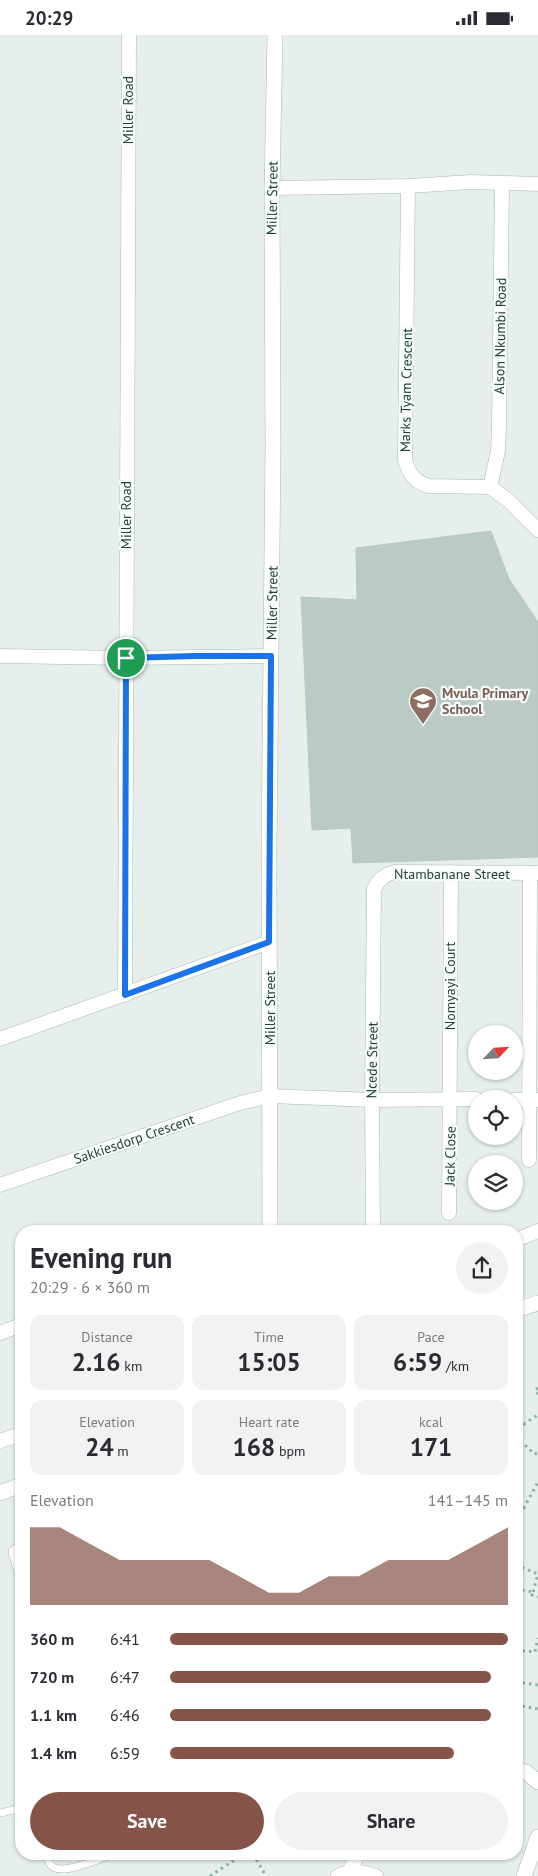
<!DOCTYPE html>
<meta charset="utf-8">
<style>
body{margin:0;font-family:"PT Sans",sans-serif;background:#f2f2f3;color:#2b2b33;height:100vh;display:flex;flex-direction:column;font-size:19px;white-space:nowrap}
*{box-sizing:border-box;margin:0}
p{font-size:16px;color:#7c7c81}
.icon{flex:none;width:28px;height:28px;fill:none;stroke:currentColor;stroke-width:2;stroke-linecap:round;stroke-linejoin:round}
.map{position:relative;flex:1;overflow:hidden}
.details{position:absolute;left:15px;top:1190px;width:508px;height:635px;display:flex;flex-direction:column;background:#fff;border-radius:20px;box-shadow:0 1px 4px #0004}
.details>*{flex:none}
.needle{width:32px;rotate:65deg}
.controls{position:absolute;left:468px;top:990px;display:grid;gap:10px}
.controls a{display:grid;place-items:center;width:55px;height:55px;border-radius:50%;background:#fff;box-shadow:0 1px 4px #0004;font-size:25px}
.pin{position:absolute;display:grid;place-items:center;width:42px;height:42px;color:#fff;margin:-21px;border:2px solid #fff;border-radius:50%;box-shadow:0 1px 5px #0007}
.round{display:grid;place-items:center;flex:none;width:52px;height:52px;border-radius:26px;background:#f2f2f3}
.headline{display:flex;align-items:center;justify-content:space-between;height:85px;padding:0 15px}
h1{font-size:28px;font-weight:800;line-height:38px}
.figures{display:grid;grid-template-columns:repeat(3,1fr);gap:8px;height:85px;padding:5px 15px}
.figures div{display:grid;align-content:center;border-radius:12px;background:#f2f2f3;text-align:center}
.figures b{font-size:25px;font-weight:800}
.figures small{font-size:14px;font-weight:400}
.figures p{font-size:14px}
.chart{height:140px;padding:10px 15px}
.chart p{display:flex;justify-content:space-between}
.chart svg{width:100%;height:90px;margin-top:5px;fill:#855347;opacity:.7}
.cta{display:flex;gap:10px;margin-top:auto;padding:10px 15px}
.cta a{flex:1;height:58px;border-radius:30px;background:#855347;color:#fff;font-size:20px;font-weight:800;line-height:58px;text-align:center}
.cta a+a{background:#f2f2f3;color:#2b2b33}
ul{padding:0 15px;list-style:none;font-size:16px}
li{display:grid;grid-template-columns:80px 60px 1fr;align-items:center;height:38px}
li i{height:12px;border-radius:6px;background:#855347}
.status{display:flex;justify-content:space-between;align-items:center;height:35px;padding:0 25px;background:#fff;direction:ltr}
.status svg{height:14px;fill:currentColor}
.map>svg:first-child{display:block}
</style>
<div class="status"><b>20:29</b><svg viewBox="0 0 49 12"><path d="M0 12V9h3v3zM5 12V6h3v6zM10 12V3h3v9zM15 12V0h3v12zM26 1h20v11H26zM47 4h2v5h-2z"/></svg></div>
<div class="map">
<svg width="538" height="1841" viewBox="0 0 538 1841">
<rect width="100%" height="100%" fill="#e6efeb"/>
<!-- building -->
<polygon fill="#bbcac4" stroke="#b8c9c2" points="491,496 509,544 538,587 538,822 353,828 351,793 312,795 301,562 357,565 356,513"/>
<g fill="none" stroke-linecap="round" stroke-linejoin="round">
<!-- service casing -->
<g stroke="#a8b8b2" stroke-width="8">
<g id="service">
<polyline points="21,1510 14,1514 12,1517 21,1547"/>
<polyline points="0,1778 21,1773"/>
<path d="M45,1819C47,1823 49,1830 53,1832C64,1840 102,1823 114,1819"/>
</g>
</g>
<!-- minor casing -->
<g stroke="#a8b8b2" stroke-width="15">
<g id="minor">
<path d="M408,151L405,425C409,439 414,446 428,451L490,452L509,466L538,495"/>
<polyline points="272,153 408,151 471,147 538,149"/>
<polyline points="490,452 498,416 499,390 502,149"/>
<polyline points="0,621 126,623 271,621"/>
<polyline points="125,960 129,0"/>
<polyline points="0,1004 269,907"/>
<polyline points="514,1065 538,1065"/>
<polyline points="529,1125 530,838"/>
<polyline points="0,1150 240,1068 270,1061 372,1065 476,1064"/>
<polyline points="449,1178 451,837"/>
<path d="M373,1196L372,1065L374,854C379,844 383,841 394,837L538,838"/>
<polyline points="516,1205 538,1196"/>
<polyline points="0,1298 21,1290"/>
<polyline points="0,1406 21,1399"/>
<polyline points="349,1837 358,1819"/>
<path d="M338,1841C351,1835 362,1836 376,1841"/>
</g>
</g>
<!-- tertiary casing -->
<g stroke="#a8b8b2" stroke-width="16">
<g id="tertiary">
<polyline points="270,1196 269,819 273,412 272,153 275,0"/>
<polyline points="516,1735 526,1737 538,1747"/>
<polyline points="524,1841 538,1802"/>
</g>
</g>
<!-- secondary casing -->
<g stroke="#a4bbb3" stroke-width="16">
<g id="secondary">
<polyline points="516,1275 538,1268"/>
<polyline points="0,1458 21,1450"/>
</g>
</g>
<!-- path -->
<g stroke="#86b3a5" stroke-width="3" stroke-dasharray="2.5 4" stroke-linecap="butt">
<polyline points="538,1353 535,1355 538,1359"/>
<polyline points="516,1378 524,1389 538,1380"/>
<polyline points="516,1401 534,1419 538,1418"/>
<polyline points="516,1484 521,1478 538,1447"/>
<polyline points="516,1530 538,1539"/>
<polyline points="516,1557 522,1555 533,1557 532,1560 538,1562"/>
<polyline points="533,1557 538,1539"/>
<polyline points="516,1615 535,1617 538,1603"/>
<polyline points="516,1647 538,1650"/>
<polyline points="516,1670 538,1674"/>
<polyline points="253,1819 266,1841"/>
<polyline points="210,1841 233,1826 240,1819"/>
</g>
<!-- service -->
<use href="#service" stroke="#fff" stroke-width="7"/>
<!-- minor -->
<use href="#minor" stroke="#fff" stroke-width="14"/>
<!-- tertiary -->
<use href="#tertiary" stroke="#fff" stroke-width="15"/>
<!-- secondary -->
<use href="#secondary" stroke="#fff" stroke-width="15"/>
</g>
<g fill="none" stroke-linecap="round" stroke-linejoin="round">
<!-- route casing -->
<g stroke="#fff" stroke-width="10">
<polygon id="route" points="194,621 271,621 269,907 125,960 126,623"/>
</g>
<!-- route -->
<use href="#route" stroke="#1a73e8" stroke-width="6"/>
</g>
<!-- icons -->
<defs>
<g id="school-pin" transform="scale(1.4375)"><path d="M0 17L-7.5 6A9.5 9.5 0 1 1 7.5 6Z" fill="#8d6e63" stroke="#f7fbf9"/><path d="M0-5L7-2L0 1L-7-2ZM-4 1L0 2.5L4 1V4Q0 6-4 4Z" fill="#fff"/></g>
</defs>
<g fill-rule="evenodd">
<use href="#school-pin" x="423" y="666"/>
</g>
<g text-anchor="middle" stroke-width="4.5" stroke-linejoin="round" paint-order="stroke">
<!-- street labels -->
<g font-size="14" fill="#24423a" stroke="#f7fbf9">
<text transform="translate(128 75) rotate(-90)" y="5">Miller Road</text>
<text transform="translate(272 163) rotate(-89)" y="5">Miller Street</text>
<text transform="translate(500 301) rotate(-89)" y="5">Alson Nkumbi Road</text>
<text transform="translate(406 355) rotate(-89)" y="5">Marks Tyam Crescent</text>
<text transform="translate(126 480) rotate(-90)" y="5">Miller Road</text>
<text transform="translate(272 568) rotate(-89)" y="5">Miller Street</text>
<text x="452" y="844">Ntambanane Street</text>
<text transform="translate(450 951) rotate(-90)" y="5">Nomyayi Court</text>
<text transform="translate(270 973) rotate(-90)" y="5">Miller Street</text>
<text transform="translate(372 1025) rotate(-89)" y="5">Ncede Street</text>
<text transform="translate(134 1104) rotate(-19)" y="5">Sakkiesdorp Crescent</text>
<text transform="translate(450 1121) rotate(-89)" y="5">Jack Close</text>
</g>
<!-- education labels -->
<g font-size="14" font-weight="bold" fill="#785e54" stroke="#f7fbf9" text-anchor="start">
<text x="442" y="663">Mvula Primary<tspan x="442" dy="16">School</tspan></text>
</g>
</g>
</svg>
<div class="controls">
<a><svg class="needle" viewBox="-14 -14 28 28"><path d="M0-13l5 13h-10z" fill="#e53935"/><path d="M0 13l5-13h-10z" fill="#7c7c81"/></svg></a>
<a><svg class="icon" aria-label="locate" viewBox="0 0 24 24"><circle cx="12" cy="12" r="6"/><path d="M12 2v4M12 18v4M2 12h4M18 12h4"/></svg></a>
<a><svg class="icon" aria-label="layers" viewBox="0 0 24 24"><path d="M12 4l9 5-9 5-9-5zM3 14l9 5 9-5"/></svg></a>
</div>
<div class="pin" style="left:126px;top:623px;background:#1e9e55"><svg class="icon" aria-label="arrive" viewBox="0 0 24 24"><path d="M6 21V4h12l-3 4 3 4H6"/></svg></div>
<section class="details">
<div class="headline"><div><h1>Evening run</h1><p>20:29 · 6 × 360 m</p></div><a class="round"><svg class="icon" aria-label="share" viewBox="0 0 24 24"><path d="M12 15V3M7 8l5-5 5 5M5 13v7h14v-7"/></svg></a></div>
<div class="figures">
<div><p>Distance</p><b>2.16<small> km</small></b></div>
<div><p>Time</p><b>15:05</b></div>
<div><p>Pace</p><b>6:59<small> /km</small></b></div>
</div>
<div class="figures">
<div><p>Elevation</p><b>24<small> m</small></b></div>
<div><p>Heart rate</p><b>168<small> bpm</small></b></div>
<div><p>kcal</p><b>171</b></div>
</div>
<div class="chart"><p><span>Elevation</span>141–145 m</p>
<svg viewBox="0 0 160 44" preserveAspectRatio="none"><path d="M0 44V6L10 6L20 14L30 22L40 22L50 22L60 22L70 30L80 38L90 38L100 30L110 30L120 22L130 22L140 22L150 14L160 6V44z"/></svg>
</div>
<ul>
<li><b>360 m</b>6:41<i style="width:100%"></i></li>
<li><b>720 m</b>6:47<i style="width:95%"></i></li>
<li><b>1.1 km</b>6:46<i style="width:95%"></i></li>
<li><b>1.4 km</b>6:59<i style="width:84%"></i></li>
</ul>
<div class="cta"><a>Save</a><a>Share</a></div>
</section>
</div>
